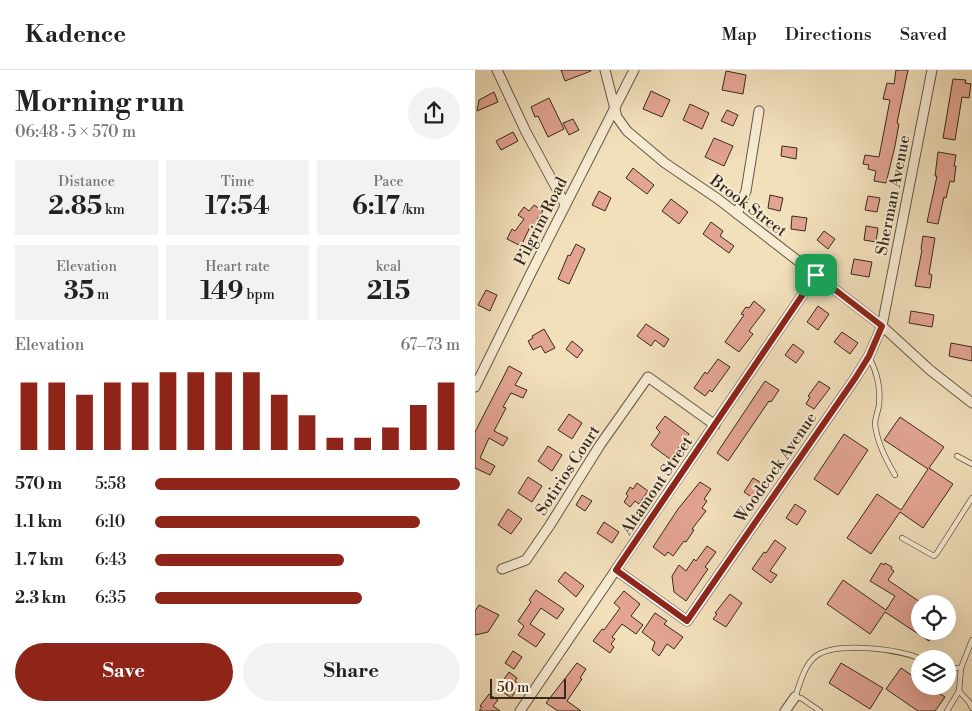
<!DOCTYPE html>
<meta charset="utf-8">
<style>
body{margin:0;font-family:"Libre Bodoni",serif;background:#f2f2f2;color:#222;height:100vh;display:flex;flex-direction:column;font-size:19px;white-space:nowrap}
*{box-sizing:border-box;margin:0}
p{font-size:16px;color:#767676}
.icon{flex:none;width:28px;height:28px;fill:none;stroke:currentColor;stroke-width:2;stroke-linecap:round;stroke-linejoin:round}
.map{position:relative;flex:1;overflow:hidden}
.side{display:flex;flex-direction:column;background:#fff;width:475px}
.side>*{flex:none}
.buttons{position:absolute;left:436px;top:525px;display:grid;gap:10px}
.buttons a{display:grid;place-items:center;width:45px;height:45px;border-radius:50%;background:#fff;box-shadow:0 5px 20px #0002;font-size:25px}
.scale{position:absolute;left:15px;bottom:12px;width:76px;box-sizing:border-box;padding-left:5px;border:2px solid #37291f;border-top:0;font-size:14px;line-height:18px;white-space:nowrap;color:#37291f;-webkit-text-stroke:4px #f7ebd3;paint-order:stroke}
.pin{position:absolute;display:grid;place-items:center;width:42px;height:42px;color:#fff;margin:-21px;border-radius:10px;box-shadow:0 2px 8px #0006}
.round{display:grid;place-items:center;flex:none;width:52px;height:52px;border-radius:26px;background:#f2f2f2}
.summary{display:flex;align-items:center;justify-content:space-between;height:85px;padding:0 15px}
h1{font-size:28px;font-weight:700;line-height:38px}
.stats{display:grid;grid-template-columns:repeat(3,1fr);gap:8px;height:85px;padding:5px 15px}
.stats div{display:grid;align-content:center;border-radius:0px;background:#f2f2f2;text-align:center}
.stats b{font-size:25px;font-weight:700}
.stats small{font-size:14px;font-weight:400}
.stats p{font-size:14px}
.chart{height:140px;padding:10px 15px}
.chart p{display:flex;justify-content:space-between}
.chart svg{width:100%;height:90px;margin-top:5px;stroke:#8f2418;stroke-width:6}
.action{display:flex;gap:10px;margin-top:auto;padding:10px 15px}
.action a{flex:1;height:58px;border-radius:30px;background:#8f2418;color:#fff;font-size:20px;font-weight:700;line-height:58px;text-align:center}
.action a+a{background:#f2f2f2;color:#222}
ul{padding:0 15px;list-style:none;font-size:16px}
li{display:grid;grid-template-columns:80px 60px 1fr;align-items:center;height:38px}
li i{height:12px;border-radius:6px;background:#8f2418}
header{display:flex;align-items:center;gap:30px;box-sizing:border-box;height:70px;padding:0 25px;background:#fff;border-bottom:1px solid #e0e0e0}
header strong{font-size:24px}
nav{display:flex;gap:28px;margin-inline-start:auto;font-size:18px}
main{display:flex;flex:1;min-height:0}
.map>svg:first-child{display:block}
</style>
<header>
<strong>Kadence</strong>
<nav><a>Map</a><a>Directions</a><a>Saved</a></nav>
</header>
<main>
<section class="side">
<div class="summary"><div><h1>Morning run</h1><p>06:48 · 5 × 570 m</p></div><a class="round"><svg class="icon" aria-label="share" viewBox="0 0 24 24"><path d="M12 15V3M7 8l5-5 5 5M5 13v7h14v-7"/></svg></a></div>
<div class="stats">
<div><p>Distance</p><b>2.85<small> km</small></b></div>
<div><p>Time</p><b>17:54</b></div>
<div><p>Pace</p><b>6:17<small> /km</small></b></div>
</div>
<div class="stats">
<div><p>Elevation</p><b>35<small> m</small></b></div>
<div><p>Heart rate</p><b>149<small> bpm</small></b></div>
<div><p>kcal</p><b>215</b></div>
</div>
<div class="chart"><p><span>Elevation</span>67–73 m</p>
<svg viewBox="0 0 160 44" preserveAspectRatio="none"><path d="M5 44V11M15 44V11M25 44V17M35 44V11M45 44V11M55 44V6M65 44V6M75 44V6M85 44V6M95 44V17M105 44V27M115 44V38M125 44V38M135 44V33M145 44V22M155 44V11"/></svg>
</div>
<ul>
<li><b>570 m</b>5:58<i style="width:100%"></i></li>
<li><b>1.1 km</b>6:10<i style="width:87%"></i></li>
<li><b>1.7 km</b>6:43<i style="width:62%"></i></li>
<li><b>2.3 km</b>6:35<i style="width:68%"></i></li>
</ul>
<div class="action"><a>Save</a><a>Share</a></div>
</section>
<div class="map">
<svg width="497" height="641" viewBox="0 0 497 641">
<rect width="100%" height="100%" fill="#f2e0bb"/>
<filter id="stains"><feTurbulence type="fractalNoise" baseFrequency=".004" numOctaves="4"/><feColorMatrix values="0 0 0 0 .2 0 0 0 0 .09 0 0 0 0 .02 0 0 0 .5 -.17"/></filter>
<radialGradient id="worn" r=".72"><stop offset=".6" stop-color="#630" stop-opacity="0"/><stop offset="1" stop-color="#630" stop-opacity=".3"/></radialGradient>
<!-- building -->
<g fill="#e3a492" stroke="#37291f">
<polygon points="86,0 116,0 116,1 90,11"/>
<polygon points="421,0 433,0 422,53 424,54 420,76 411,113 399,111 401,101 393,99 394,95 388,94 390,85 404,87 415,30 408,29 412,13 419,14"/>
<polygon points="251,1 271,5 268,24 247,20"/>
<polygon points="478,9 491,10 490,13 496,14 494,28 487,27 480,70 468,68"/>
<polygon points="176,21 195,30 187,47 168,39"/>
<polygon points="19,22 23,32 2,41 4,30"/>
<polygon points="74,28 89,59 73,67 63,46 60,47 56,37"/>
<polygon points="215,34 234,43 227,59 208,50"/>
<polygon points="252,40 263,45 258,56 246,51"/>
<polygon points="98,49 104,60 94,65 88,53"/>
<polygon points="38,62 43,71 26,80 21,71"/>
<polygon points="239,68 258,76 249,96 230,87"/>
<polygon points="307,76 322,78 321,89 306,86"/>
<polygon points="463,82 481,85 479,96 481,96 479,112 475,111 471,128 469,127 463,154 452,152 462,106 460,106"/>
<polygon points="158,98 179,115 172,124 151,108"/>
<polygon points="124,121 136,128 130,141 117,135"/>
<polygon points="295,125 308,128 305,141 293,138"/>
<polygon points="393,126 405,128 402,142 390,140"/>
<polygon points="196,129 213,142 204,154 187,141"/>
<polygon points="59,135 68,141 62,149 66,151 61,158 59,156 57,159 55,157 46,176 32,169 37,159 40,161 49,149 43,145 49,137 54,141"/>
<polygon points="317,146 332,148 330,161 316,159"/>
<polygon points="236,152 248,161 245,166 259,176 254,183 228,164"/>
<polygon points="391,156 403,158 401,172 389,170"/>
<polygon points="349,161 360,169 353,179 342,170"/>
<polygon points="448,166 460,168 454,204 457,205 455,218 440,216 447,180 446,179"/>
<polygon points="101,174 110,179 94,214 83,209 93,185 95,186"/>
<polygon points="379,189 397,192 394,207 376,204"/>
<polygon points="11,220 22,225 15,241 3,235"/>
<polygon points="279,231 290,240 274,261 278,264 264,282 250,272 269,245 266,244 271,237 274,238"/>
<polygon points="343,236 354,244 343,260 332,252"/>
<polygon points="436,241 459,245 457,257 434,253"/>
<polygon points="171,254 194,269 189,277 180,270 176,276 162,266"/>
<polygon points="69,259 80,278 70,283 66,276 58,280 53,271 58,268 57,266"/>
<polygon points="367,262 383,273 375,284 359,272"/>
<polygon points="97,271 108,280 102,288 91,279"/>
<polygon points="476,273 497,277 497,291 474,286"/>
<polygon points="318,274 329,282 321,293 310,285"/>
<polygon points="243,289 255,297 237,322 235,320 230,326 219,318 230,302 232,304"/>
<polygon points="34,296 47,303 40,315 52,320 48,328 36,323 28,337 31,338 19,361 33,368 28,376 14,368 5,388 20,396 15,405 0,398 0,362"/>
<polygon points="290,311 304,320 296,332 294,331 253,391 242,383"/>
<polygon points="344,311 355,318 339,339 331,334 335,327 333,326"/>
<polygon points="94,344 107,353 97,369 83,360"/>
<polygon points="190,346 214,364 195,389 176,375 185,362 181,358"/>
<polygon points="425,347 469,377 454,398 478,414 448,458 425,442 396,484 372,468 402,424 426,440 453,399 409,370"/>
<polygon points="369,364 393,380 363,425 339,409"/>
<polygon points="73,376 87,385 77,401 63,391"/>
<polygon points="53,407 67,416 57,432 43,423"/>
<polygon points="278,408 290,415 281,430 269,422"/>
<polygon points="225,412 236,419 229,429 232,431 227,438 231,441 217,459 219,460 211,472 209,471 198,486 193,482 190,486 178,477 203,439"/>
<polygon points="162,413 173,421 164,434 160,431 155,437 149,432 153,426 151,424 155,417 158,419"/>
<polygon points="107,425 117,431 110,441 101,435"/>
<polygon points="320,434 331,441 322,455 311,448"/>
<polygon points="33,439 47,449 36,464 23,455"/>
<polygon points="129,452 144,462 137,473 122,463"/>
<polygon points="300,470 311,478 295,501 302,505 296,513 277,499 289,482 291,483"/>
<polygon points="232,476 241,482 230,497 233,499 211,531 199,522 197,506 204,495 211,501 219,489 221,491"/>
<polygon points="406,493 409,495 410,493 417,497 416,499 419,501 413,510 445,532 445,561 461,561 454,571 410,542 395,564 352,534 368,510 411,540 420,526 395,511"/>
<polygon points="90,502 109,516 101,527 83,511"/>
<polygon points="61,520 89,539 82,549 66,538 55,554 70,564 61,577 43,565 49,556 43,551 56,532 54,530"/>
<polygon points="149,521 165,534 156,546 168,555 161,564 147,554 137,567 140,569 136,574 139,577 135,583 118,571 127,559 129,560 145,538 139,533"/>
<polygon points="255,524 267,533 251,557 238,549 242,544 240,543"/>
<polygon points="4,535 24,545 13,562 0,565 0,541"/>
<polygon points="180,543 192,551 189,554 208,567 199,579 192,574 184,586 177,580 180,572 167,562"/>
<polygon points="38,581 47,587 39,599 30,593"/>
<polygon points="102,593 111,599 105,608 107,609 92,631 106,641 83,641 71,633"/>
<polygon points="366,593 408,618 395,639 354,613"/>
<polygon points="426,598 445,611 445,616 453,616 470,627 460,641 443,641 411,619"/>
<polygon points="34,602 42,608 40,611 45,615 36,628 23,618"/>
<polygon points="14,624 23,630 18,636 25,641 4,641 7,637 5,636"/>
</g>
<g fill="none" stroke-linecap="round" stroke-linejoin="round">
<!-- service casing -->
<g stroke="#665746" stroke-width="6">
<g id="service">
<path d="M394,287C402,302 406,318 404,335C403,342 400,348 400,354C402,372 411,390 420,405"/>
<polyline points="482,386 497,394"/>
<polyline points="427,468 459,486 462,483 497,428"/>
<polyline points="472,598 486,598"/>
<polyline points="484,621 494,632 497,638"/>
<path d="M345,641L326,628L320,627C325,614 329,595 341,586C361,571 424,579 446,589"/>
<polyline points="472,641 484,621 486,598 497,570"/>
</g>
</g>
<!-- minor casing -->
<g stroke="#665746" stroke-width="11">
<g id="minor">
<polyline points="22,0 51,62 90,134"/>
<polyline points="130,0 142,47 152,61 190,93 243,129 407,256 455,300 497,333"/>
<polyline points="262,144 271,121 284,41"/>
<polyline points="0,317 55,205 159,0"/>
<polyline points="27,499 51,490 75,455 125,375 173,307 240,355"/>
<polyline points="141,500 212,551 381,307 394,286 407,256 457,0"/>
<polyline points="45,641 341,205"/>
<polyline points="310,641 320,627"/>
</g>
</g>
<!-- service -->
<use href="#service" stroke="#f7ebd3" stroke-width="4.5"/>
<!-- minor -->
<use href="#minor" stroke="#f7ebd3" stroke-width="9"/>
</g>
<g fill="none" stroke-linecap="round" stroke-linejoin="round">
<!-- route casing -->
<g stroke="#fff" stroke-width="10">
<polygon id="route" points="341,205 407,256 394,286 381,307 212,551 141,500"/>
</g>
<!-- route -->
<use href="#route" stroke="#8f2418" stroke-width="6"/>
</g>
<g text-anchor="middle" stroke-width="4" stroke-linejoin="round" paint-order="stroke">
<!-- street labels -->
<g font-size="16" fill="#37291f" stroke="#f7ebd3">
<text transform="translate(417 125) rotate(-79)" y="6">Sherman Avenue</text>
<text transform="translate(274 135) rotate(37)" y="6">Brook Street</text>
<text transform="translate(65 151) rotate(-63)" y="6">Pilgrim Road</text>
<text transform="translate(300 397) rotate(-55)" y="6">Woodcock Avenue</text>
<text transform="translate(92 400) rotate(-57)" y="6">Sotirios Court</text>
<text transform="translate(181 415) rotate(-56)" y="6">Altamont Street</text>
</g>
</g>
<rect width="100%" height="100%" filter="url(#stains)"/>
<rect width="100%" height="100%" fill="url(#worn)"/>
</svg>
<div class="buttons">
<a><svg class="icon" aria-label="locate" viewBox="0 0 24 24"><circle cx="12" cy="12" r="6"/><path d="M12 2v4M12 18v4M2 12h4M18 12h4"/></svg></a>
<a><svg class="icon" aria-label="layers" viewBox="0 0 24 24"><path d="M12 4l9 5-9 5-9-5zM3 14l9 5 9-5"/></svg></a>
</div>
<div class="scale">50 m</div>
<div class="pin" style="left:341px;top:205px;background:#1e9e55"><svg class="icon" aria-label="arrive" viewBox="0 0 24 24"><path d="M6 21V4h12l-3 4 3 4H6"/></svg></div>
</div>
</main>
